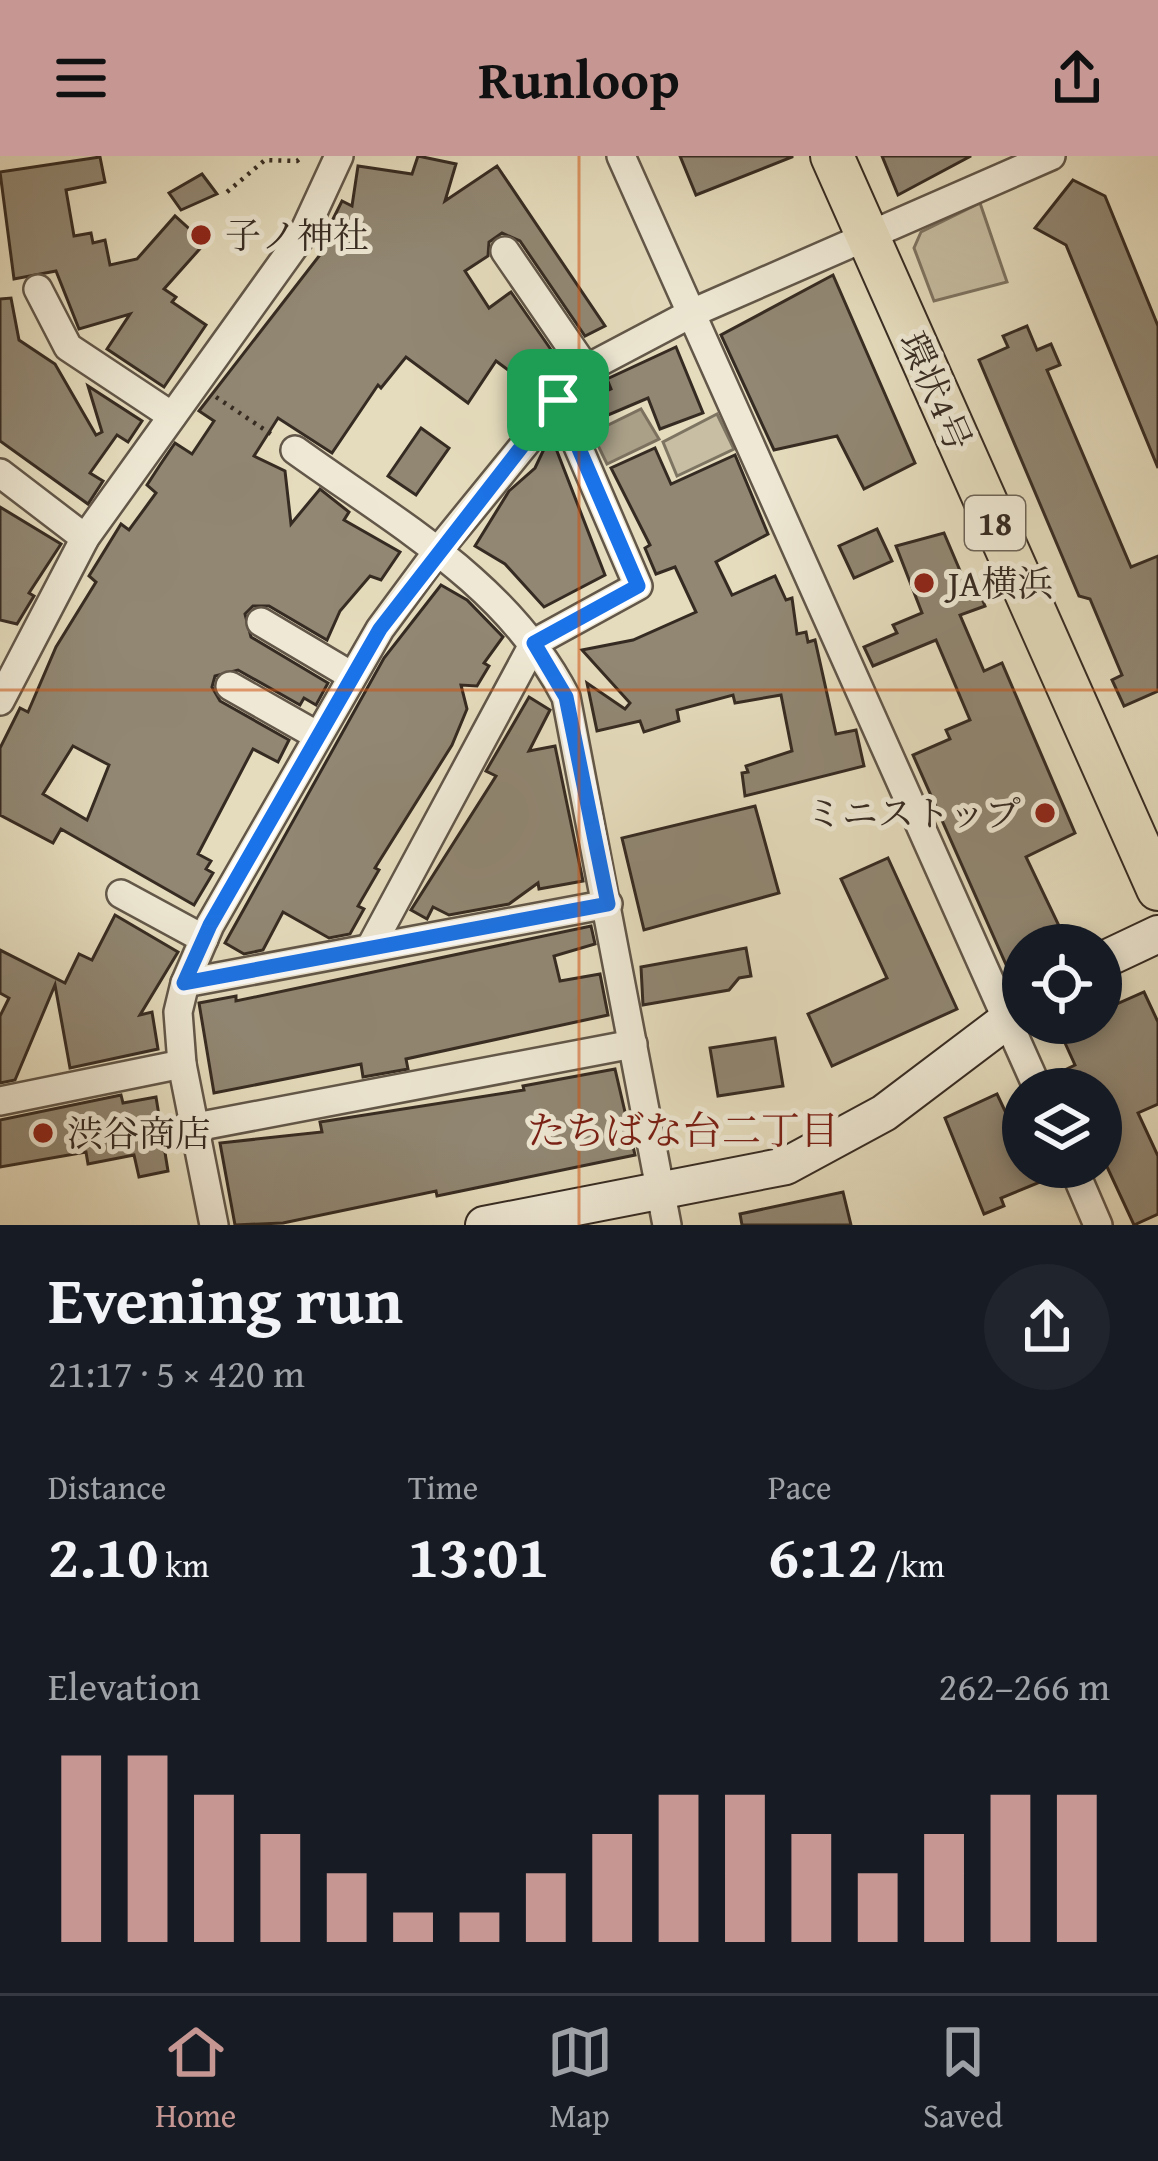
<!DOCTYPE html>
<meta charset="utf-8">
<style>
body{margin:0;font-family:"Gentium Book Plus","Noto Serif JP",serif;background:#20242c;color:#f1f3f6;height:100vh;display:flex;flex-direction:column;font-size:45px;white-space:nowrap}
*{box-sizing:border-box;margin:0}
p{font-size:39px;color:#9ea1a6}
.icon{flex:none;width:66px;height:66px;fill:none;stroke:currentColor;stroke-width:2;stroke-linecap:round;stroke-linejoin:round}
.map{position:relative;height:1069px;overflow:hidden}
.drawer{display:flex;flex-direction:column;background:#171b24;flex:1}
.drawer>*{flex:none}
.controls{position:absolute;left:1002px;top:768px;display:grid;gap:24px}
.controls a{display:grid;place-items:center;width:120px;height:120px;border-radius:50%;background:#171b24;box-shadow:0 6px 18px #0003;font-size:60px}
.pin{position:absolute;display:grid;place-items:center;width:102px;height:102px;color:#fff;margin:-51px;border-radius:24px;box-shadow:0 6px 18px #0006}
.round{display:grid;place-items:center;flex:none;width:126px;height:126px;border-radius:63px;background:#20242c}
.headline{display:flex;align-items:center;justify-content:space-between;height:204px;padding:0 48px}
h1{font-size:66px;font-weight:600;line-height:90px}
.metrics{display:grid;grid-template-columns:repeat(3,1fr);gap:18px;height:204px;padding:12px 48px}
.metrics div{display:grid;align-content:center}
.metrics b{font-size:60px;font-weight:600}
.metrics small{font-size:33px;font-weight:400}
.metrics p{font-size:33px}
.chart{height:336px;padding:24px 48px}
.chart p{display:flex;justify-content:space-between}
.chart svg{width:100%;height:216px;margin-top:12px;stroke:#c59692;stroke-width:6}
header{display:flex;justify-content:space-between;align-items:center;height:156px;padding:0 48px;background:#c59692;color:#111;font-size:54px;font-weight:600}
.tabs{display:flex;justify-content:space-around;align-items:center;height:168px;border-top:3px solid #363941;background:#171b24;font-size:33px;color:#9ea1a6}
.tabs a{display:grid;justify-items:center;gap:6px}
.tabs .active{color:#c59692}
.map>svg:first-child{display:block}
</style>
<header><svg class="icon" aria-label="menu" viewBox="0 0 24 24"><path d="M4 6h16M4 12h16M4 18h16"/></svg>Runloop<svg class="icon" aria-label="share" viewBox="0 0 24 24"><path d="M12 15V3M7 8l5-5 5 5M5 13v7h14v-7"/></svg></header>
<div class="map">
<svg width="1158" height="1069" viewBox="0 0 1158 1069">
<rect width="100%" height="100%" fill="#e5dcbd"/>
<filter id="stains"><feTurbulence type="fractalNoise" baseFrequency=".00167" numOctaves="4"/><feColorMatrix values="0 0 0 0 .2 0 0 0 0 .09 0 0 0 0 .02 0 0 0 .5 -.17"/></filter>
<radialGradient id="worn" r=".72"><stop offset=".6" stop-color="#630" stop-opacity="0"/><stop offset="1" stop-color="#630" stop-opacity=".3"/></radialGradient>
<!-- green -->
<g fill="#c7bea3" stroke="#7e7462" stroke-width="3">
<polygon points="980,47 1007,126 934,145 914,92 921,76"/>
<polygon points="717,258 734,293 677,320 663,286"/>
</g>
<!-- water -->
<polygon fill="#aaa088" stroke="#7c715f" stroke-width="3" points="641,253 659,283 607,308 592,277"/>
<!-- building -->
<g fill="#918773" stroke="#362b22" stroke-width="3" fill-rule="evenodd">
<path d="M418,0L456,8L445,45L497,10L605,170L585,180L520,85L502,77L489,86L488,100L465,115L489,152L511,136L554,198L519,222L496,205L468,247L406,201L381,232L378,229L332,297L278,262L254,300L285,315L291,368L320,333L349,356L344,364L400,396L381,424L370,420L340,455L327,484L269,450H253L245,458L251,481L328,527L316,549L304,542L300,549L238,514L215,520L212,531L220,545L289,584L278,606L253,593L198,698L211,705L206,713L213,717L194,749L61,673L53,687L0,659V592L20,552L28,556L56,491L96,426L89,420L121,368L129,374L156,337L147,329L160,309L175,287L192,298L214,265L199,255L340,73L330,69L342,45L352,50L358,10L412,18ZM73,590L109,609L87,664L43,638Z"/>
<polygon points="680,0 792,0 792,1 696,39"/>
<polygon points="882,0 971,0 898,39"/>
<polygon points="100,1 105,26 66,34 74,80 91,77 93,87 105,84 110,109 137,103 175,60 205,87 164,133 176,141 172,146 206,169 164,231 107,193 130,158 79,173 56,115 14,123 0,16"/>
<polygon points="202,18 217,38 181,54 169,37"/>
<polygon points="1073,24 1105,40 1158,170 1158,312 1066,89 1035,72"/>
<polygon points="833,119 915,307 864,333 837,280 774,294 721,179"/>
<polygon points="11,142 19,184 55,208 96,279 102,276 88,230 142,265 128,286 117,279 90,317 103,325 88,348 0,285 0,143"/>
<polygon points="1027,170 1037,194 1051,188 1060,209 1047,214 1131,411 1158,400 1158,535 1124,550 1112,524 1122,519 1090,443 1079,440 979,204 1008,191 1003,180"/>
<polygon points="676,191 703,257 660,273 648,242 594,265 585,244 611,233 607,223"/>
<polygon points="421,272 449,292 416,339 388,320"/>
<polygon points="555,290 605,419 544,451 505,408 475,390 509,335 535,312 544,293"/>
<polygon points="655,292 671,328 735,299 768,378 716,406 732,439 775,420 786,444 792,442 797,478 806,476 808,486 815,484 836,578 856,574 864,610 745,640 742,617 748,616 746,610 792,595 781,539 735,547 733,539 677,554 679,565 644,576 640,565 597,575 587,527 625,553 630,547 582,494 633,484 696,456 675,411 656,418 645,392 650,389 611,312"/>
<polygon points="0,351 61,388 29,437 34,440 17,468 0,464"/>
<polygon points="877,373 892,405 854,422 839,390"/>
<polygon points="944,377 964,424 974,423 985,450 960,459 984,515 1002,507 1075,677 1026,701 1061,774 1052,778 1057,789 1023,789 1023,830 1016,831 913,599 950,583 946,574 970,564 936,484 873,510 864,491 897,477 893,469 922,457 896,390"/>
<polygon points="441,429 467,444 503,481 484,507 489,510 477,530 461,529 467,553 452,589 375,712 379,714 358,750 364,753 350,778 329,782 283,756 263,794 244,798 225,787 384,502"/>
<polygon points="529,541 550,554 529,595 555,590 583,725 539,733 538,727 509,748 449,759 433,751 427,763 411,754 496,620 486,615"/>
<polygon points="755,650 779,737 644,774 622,682"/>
<polygon points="888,702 957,853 832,910 808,858 887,822 841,723"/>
<polygon points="115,759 178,796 140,859 152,856 158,893 70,912 55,829 15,924 0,927 0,860 9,842 0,837 0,794 65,827 79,798 92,804"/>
<polygon points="591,770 595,788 554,800 560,825 600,818 608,859 406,903 408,913 363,921 361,908 214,937 199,847 236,840 236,845"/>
<polygon points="746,792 751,820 739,822 729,834 643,849 641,811"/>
<polygon points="1144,836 1158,866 1158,948 1138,957 1158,1000 1158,1058 1134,1069 1101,998 1101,933 1056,933 1052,920 1075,909 1056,867 1101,867 1101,855"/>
<polygon points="775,882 783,930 718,940 710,892"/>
<polygon points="615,913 635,999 437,1040 436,1035 283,1067 235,1069 220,987 322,976 320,966 524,934 523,930"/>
<polygon points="997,938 1023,993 1023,1011 1055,1011 1057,1019 1001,1042 1004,1050 984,1058 945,962"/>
<polygon points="121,939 123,947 156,941 168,1015 139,1021 134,999 88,1008 86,996 0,1011 0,964"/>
<polygon points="843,1036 851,1069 742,1069 740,1058"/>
</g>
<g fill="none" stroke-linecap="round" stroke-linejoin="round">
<!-- street casing -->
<g stroke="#625749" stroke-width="32">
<g id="street">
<polyline points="621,0 1038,933"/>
<polyline points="505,95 586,213"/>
<polyline points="38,133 68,191 172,260"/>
<path d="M295,294C395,366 508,428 566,541L667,1069"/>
<polyline points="0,317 85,382"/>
<polyline points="261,466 352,520"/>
<polyline points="230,530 318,580"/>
<polyline points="0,545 85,382 303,78 339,0"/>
<polyline points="121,738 204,783"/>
<polyline points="370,792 534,487 638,430 558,244"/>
<polyline points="185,827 608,748"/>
<polyline points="0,945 182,908"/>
<polyline points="196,971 633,888"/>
<polyline points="1073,1011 1098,1069"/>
<polyline points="214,1069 182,908 178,856 185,827 210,769 380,473 437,396 586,213 692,157 1051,0"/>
</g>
</g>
<!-- secondary casing -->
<g stroke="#362b22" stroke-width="40">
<g id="secondary">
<polyline points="1101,805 1158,778"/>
<polyline points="484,1069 786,1010 884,957 1023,852"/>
</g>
</g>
<!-- primary casing -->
<g stroke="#362b22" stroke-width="46">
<polyline id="primary" points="832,0 1158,733"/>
</g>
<!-- path -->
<g stroke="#362b22" stroke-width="4.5" stroke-dasharray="3 6" stroke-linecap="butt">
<polyline points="227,36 265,4 297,5 303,0"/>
<polyline points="216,241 271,278"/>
</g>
<!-- street -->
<use href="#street" stroke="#eee8d4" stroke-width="27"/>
<!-- secondary -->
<use href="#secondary" stroke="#eee8d4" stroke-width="36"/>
<!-- primary -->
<use href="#primary" stroke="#e5dcbd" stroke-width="42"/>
</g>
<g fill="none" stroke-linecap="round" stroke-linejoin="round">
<!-- route casing -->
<g stroke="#fff" stroke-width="24">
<polygon id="route" points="558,244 638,430 534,487 566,541 608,748 184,827 210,769 380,473"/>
</g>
<!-- route -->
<use href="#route" stroke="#1a73e8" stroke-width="15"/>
</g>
<!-- grid -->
<path fill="none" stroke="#cd520f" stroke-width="3" stroke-opacity="0.55" d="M579,0V1069M0,534H1158"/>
<!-- markers -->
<g fill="#8f2418" stroke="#eee8d4" stroke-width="4.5">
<circle cx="201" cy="79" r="12"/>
<circle cx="924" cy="427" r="12"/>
<circle cx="1045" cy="657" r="12"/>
<circle cx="43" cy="977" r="12"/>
</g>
<g text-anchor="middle" stroke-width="10" stroke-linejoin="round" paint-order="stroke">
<!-- shield labels -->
<rect fill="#eee8d4" stroke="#6d6457" stroke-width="3" x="965" y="340" width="60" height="54" rx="9"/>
<g font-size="33" font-weight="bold" fill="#362b22">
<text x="995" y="379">18</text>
</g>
<!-- poi labels -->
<g font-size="36" fill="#362b22" stroke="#eee8d4" text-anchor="start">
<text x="225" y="92">子ノ神社</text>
<text x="948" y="440">JA横浜</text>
<text x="1021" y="670" text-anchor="end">ミニストップ</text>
<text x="67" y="990">渋谷商店</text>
</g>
<!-- street labels -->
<g font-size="36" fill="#362b22" stroke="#eee8d4">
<text transform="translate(936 235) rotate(66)" y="13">環状4号</text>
</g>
<!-- neighbourhood labels -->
<g font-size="39" fill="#7a1f14" stroke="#eee8d4">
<text x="683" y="988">たちばな台二丁目</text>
</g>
</g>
<rect width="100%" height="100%" filter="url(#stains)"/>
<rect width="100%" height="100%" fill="url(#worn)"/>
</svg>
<div class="controls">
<a><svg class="icon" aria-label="locate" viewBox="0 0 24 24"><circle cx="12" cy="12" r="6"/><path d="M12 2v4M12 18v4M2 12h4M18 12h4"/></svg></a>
<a><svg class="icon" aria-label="layers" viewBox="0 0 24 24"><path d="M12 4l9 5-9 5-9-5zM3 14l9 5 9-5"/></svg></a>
</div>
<div class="pin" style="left:558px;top:244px;background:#1e9e55"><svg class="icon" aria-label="arrive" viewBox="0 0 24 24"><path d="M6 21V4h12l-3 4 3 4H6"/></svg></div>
</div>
<section class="drawer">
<div class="headline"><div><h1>Evening run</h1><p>21:17 · 5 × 420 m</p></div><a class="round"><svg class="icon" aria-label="share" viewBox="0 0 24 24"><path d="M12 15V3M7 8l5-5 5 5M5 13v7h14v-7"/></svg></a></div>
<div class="metrics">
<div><p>Distance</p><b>2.10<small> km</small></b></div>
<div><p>Time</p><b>13:01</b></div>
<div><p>Pace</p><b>6:12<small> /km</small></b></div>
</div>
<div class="chart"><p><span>Elevation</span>262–266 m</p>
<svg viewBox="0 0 160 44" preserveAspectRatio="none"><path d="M5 44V6M15 44V6M25 44V14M35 44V22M45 44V30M55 44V38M65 44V38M75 44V30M85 44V22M95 44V14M105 44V14M115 44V22M125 44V30M135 44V22M145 44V14M155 44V14"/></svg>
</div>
</section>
<nav class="tabs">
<a class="active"><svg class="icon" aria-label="home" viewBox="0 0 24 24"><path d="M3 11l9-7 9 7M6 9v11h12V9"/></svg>Home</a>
<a><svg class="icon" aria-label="map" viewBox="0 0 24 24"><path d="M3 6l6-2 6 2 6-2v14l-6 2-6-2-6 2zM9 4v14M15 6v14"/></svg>Map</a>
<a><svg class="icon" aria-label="saved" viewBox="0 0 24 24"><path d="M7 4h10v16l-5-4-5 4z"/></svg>Saved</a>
</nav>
